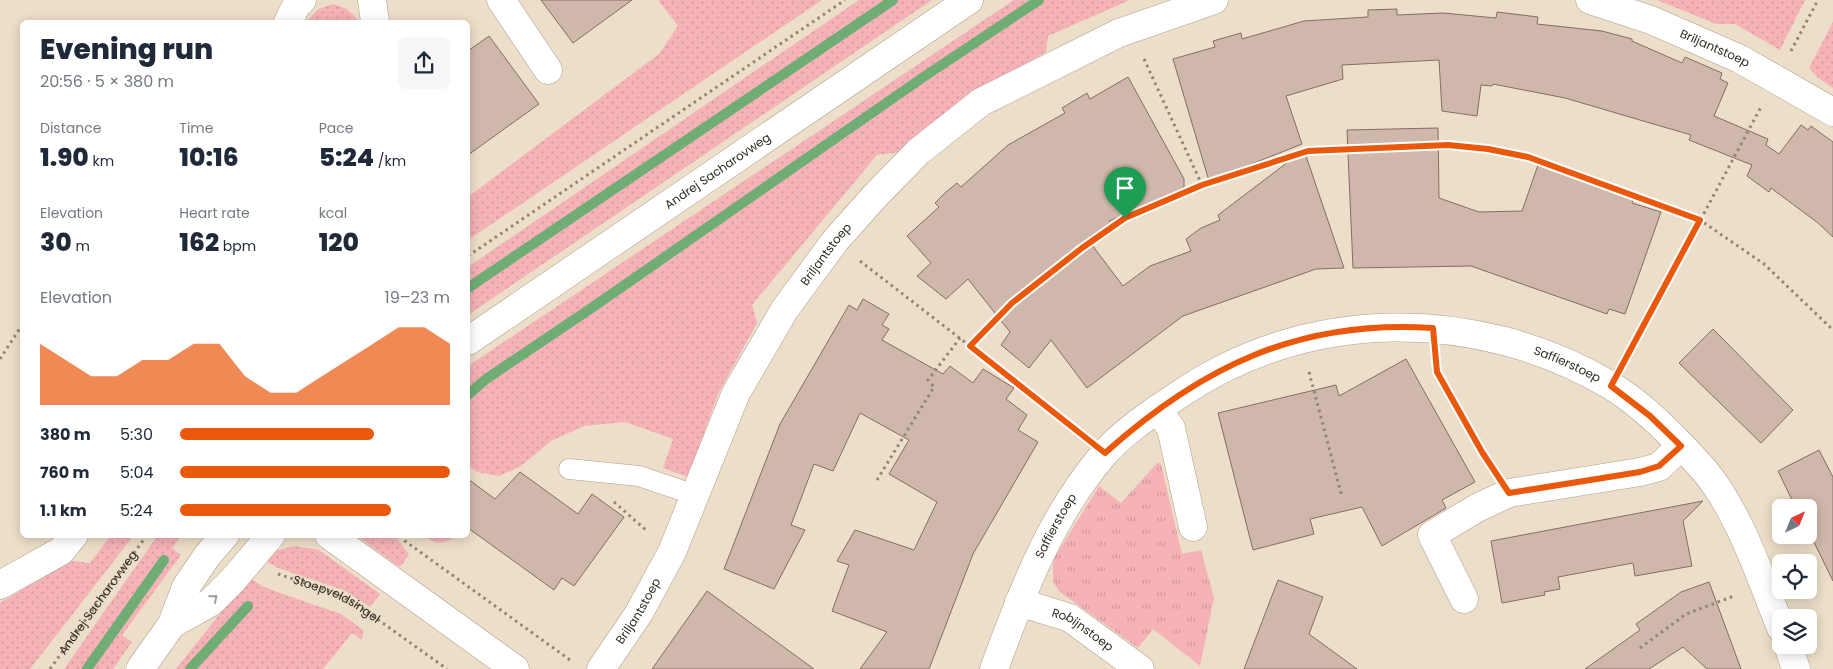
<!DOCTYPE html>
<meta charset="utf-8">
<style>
body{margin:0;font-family:Poppins,sans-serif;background:#f6f6f7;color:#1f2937;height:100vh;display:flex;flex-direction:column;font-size:19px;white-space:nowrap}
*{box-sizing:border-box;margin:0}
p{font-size:16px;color:#747a83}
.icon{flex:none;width:28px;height:28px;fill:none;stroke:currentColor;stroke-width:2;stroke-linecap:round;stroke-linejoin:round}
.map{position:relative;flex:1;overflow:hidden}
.details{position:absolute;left:20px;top:20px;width:450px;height:518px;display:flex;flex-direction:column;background:#fff;border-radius:8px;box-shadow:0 2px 12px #0003}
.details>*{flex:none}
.needle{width:32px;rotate:43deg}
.tools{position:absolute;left:1772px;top:499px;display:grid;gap:10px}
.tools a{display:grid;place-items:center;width:45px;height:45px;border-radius:8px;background:#fff;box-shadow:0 2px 12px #0003;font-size:25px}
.pin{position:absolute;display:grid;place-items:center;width:42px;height:42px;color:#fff;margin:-51px -21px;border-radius:50% 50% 50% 0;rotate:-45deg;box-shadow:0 0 5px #0007}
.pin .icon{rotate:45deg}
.round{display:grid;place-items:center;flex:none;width:52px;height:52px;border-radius:8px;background:#f6f6f7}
.overview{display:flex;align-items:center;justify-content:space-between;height:85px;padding:0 20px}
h1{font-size:28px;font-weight:800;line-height:38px}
.figures{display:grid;grid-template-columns:repeat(3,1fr);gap:8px;height:85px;padding:5px 20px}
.figures div{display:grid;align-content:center}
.figures b{font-size:25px;font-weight:800}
.figures small{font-size:14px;font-weight:400}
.figures p{font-size:14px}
.chart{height:140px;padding:10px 20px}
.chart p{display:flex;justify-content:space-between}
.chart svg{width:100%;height:90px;margin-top:5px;fill:#ea580c;opacity:.7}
ul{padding:0 20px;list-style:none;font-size:16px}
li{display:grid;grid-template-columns:80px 60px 1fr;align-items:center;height:38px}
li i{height:12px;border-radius:6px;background:#ea580c}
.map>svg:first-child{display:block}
</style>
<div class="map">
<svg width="1833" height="669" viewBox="0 0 1833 669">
<defs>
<pattern id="grass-dots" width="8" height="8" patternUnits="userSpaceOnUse" patternTransform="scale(1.25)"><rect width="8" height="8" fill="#f5b2b7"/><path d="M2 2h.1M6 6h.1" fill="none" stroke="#d2999d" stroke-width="1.8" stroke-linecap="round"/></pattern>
<pattern id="park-tufts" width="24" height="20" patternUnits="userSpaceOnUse" patternTransform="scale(1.25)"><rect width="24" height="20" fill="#f5b2b7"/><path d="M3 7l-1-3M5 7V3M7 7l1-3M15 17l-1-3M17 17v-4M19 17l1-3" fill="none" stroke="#d2999d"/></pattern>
</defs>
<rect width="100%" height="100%" fill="#ecdec8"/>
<!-- grass -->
<g fill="url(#grass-dots)">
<polygon points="658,0 822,0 468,240 468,197 659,54 678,26"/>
<polygon points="859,0 932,0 468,315 468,267"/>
<polygon points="1014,0 1130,0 1048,36 1046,52 952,107 901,152 877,155 752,305 757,323 718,394 688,477 663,468 673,439 625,422 584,426 551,441 521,466 499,476 477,472 468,466 468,366"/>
<polygon points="1657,0 1805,0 1780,50 1735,24 1716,24"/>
<polygon points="333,4 347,9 360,22 306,22 318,9"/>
<polygon points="1833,22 1833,88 1817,77 1809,68"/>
<polygon points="111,535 134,535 30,669 0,669 0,603 67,563 73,561 90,563"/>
<polygon points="158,535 182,535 172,548 181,555 122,635 132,642 113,669 64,669"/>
<polygon points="356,535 394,535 409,554 401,566 398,566"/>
<path d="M424,535H458C445,543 436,547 424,535Z"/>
<polygon points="294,546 319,550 380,594 370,607 346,591 278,568 264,560 271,552"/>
<polygon points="249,577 262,586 280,593 341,614 363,630 362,640 352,633 323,669 176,669"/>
</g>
<!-- park -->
<polygon fill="url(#park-tufts)" points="1158,462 1161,464 1182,554 1201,550 1214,598 1200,666 1153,629 1138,648 1060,592 1053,582 1053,560 1099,486 1121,503"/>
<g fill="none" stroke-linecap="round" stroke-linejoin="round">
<!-- stream -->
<g stroke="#6fad74" stroke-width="10">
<polyline points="468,288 893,0"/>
<polyline points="468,395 486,379 593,307 922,78 1039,0"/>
<polyline points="87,669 164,560"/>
<polyline points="190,669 248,606"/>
</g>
</g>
<!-- building -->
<g fill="#cfb7ab" stroke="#846e63">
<polygon points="541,0 632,0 573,43"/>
<polygon points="1397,9 1397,15 1443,13 1496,18 1497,12 1538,17 1537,24 1602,31 1632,39 1632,41 1682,63 1685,57 1722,73 1720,79 1728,83 1714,116 1768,139 1766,145 1779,154 1801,125 1808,130 1811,126 1833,142 1833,237 1818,223 1771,188 1769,192 1747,176 1752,165 1689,140 1691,135 1565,98 1493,84 1492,86 1481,85 1477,116 1442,111 1439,60 1342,65 1343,79 1286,96 1302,144 1209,181 1173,59 1215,47 1213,41 1241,33 1242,39 1304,21 1368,17 1368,10"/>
<polygon points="489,36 539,104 468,155 468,51"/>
<polygon points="1128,77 1184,179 1184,191 1109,221 1112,224 1089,241 1123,286 1150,266 1191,251 1186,239 1201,228 1220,220 1218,215 1304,150 1344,268 1316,269 1183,316 1087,388 1051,340 1029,368 1001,345 1010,332 968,279 946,299 917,276 931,263 907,236 939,207 935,203 946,192 957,183 961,187 1008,145 1065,113 1062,108 1087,93 1090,99"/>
<polygon points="1438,128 1439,198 1479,212 1522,211 1538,165 1633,199 1632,203 1661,212 1625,314 1609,309 1607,314 1471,266 1353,268 1347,130"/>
<polygon points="863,299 889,314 882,325 889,329 882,340 943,374 950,366 973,383 983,369 1014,388 1006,399 1027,415 1018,430 1038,442 973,554 929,669 860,669 887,632 832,611 849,565 837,561 855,530 914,550 937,502 889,474 909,440 860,413 833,471 814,464 791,525 805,530 774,589 724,569 780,424 849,305 857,310"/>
<polygon points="1713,329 1793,410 1761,443 1679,363"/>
<polygon points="1406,359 1475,482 1442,500 1446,508 1382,546 1362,507 1310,519 1314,534 1253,550 1218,413 1336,385 1339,396"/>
<polygon points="1819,450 1833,477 1833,581 1809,532 1809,508 1796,508 1778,471"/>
<polygon points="520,472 578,514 592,494 624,517 574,586 562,578 554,590 468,528 468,479 495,499"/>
<polygon points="1703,501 1683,521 1692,566 1635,576 1633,563 1558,577 1560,589 1544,592 1545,595 1502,603 1491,541"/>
<polygon points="1278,580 1323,597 1309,634 1357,669 1244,669"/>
<polygon points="1709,582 1741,669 1707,669 1683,647 1649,669 1585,669 1640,630 1636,624 1681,592"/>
<polygon points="707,591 748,621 814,669 652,669"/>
</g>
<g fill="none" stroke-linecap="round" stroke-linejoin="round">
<!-- lane casing -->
<g stroke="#aea18c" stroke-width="21">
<polyline id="lane" points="569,469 639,476 695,495"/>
</g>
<!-- street casing -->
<g stroke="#aea18c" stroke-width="29">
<g id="street">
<polyline points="372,0 375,22"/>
<polyline points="501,0 548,70"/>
<path id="s3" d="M1590,0L1651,20L1740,59L1833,112"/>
<polyline points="288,22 296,6 302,0"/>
<polyline points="1157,409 1171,428 1193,527"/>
<polyline points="329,535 515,669"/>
<polyline points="0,585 61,551 74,535"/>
<polyline points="1464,599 1432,535 1477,508 1509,493 1640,472 1659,467 1681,446"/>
<path id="s4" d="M1019,602L1070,618L1140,669"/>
<polyline points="1788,645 1796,669"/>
<path id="s5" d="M601,669L639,613L672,552L736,393L785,309L835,241L875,196L918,152L981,102L1119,33L1214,0"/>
<path id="s6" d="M994,669C1022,593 1050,517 1104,454C1124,431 1152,413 1177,396C1305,307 1476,306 1610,385C1645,406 1677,440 1704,470C1739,511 1761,579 1781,628"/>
</g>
</g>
<!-- secondary casing -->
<g stroke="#aea18c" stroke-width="29">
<g id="secondary">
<path id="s7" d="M468,341L969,0"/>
<polyline points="172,624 211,602 233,580 271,535"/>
<polyline points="140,669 172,624 186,587 207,556 225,535"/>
</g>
</g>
<!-- path -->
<g stroke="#8f8576" stroke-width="3" stroke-dasharray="2.5 4" stroke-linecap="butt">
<polyline points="1791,51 1818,0"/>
<polyline points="1144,59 1202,185"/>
<polyline points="468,256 845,0"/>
<polyline points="860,261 1081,432"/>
<polyline points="970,346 1012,303 1081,248 1125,218 1202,185 1308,151 1448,145 1487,149 1528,157 1700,220 1764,264 1833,330"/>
<polyline points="1627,357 1761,107"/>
<polyline points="0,359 22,325"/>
<polyline points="1436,361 1437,372 1491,466"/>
<polyline points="1309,372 1342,497"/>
<polyline points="877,480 934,387 928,380 960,338"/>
<polyline points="614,502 647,531"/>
<polyline points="401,535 405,541 570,660"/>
<path id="s1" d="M278,574L335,593L356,604L447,669"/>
<polyline points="1640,648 1686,614 1734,596"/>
<path id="s2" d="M50,669L147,535"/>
</g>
<!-- lane -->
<use href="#lane" stroke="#fff" stroke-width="20"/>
<!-- street -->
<use href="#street" stroke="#fff" stroke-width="28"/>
<!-- secondary -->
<use href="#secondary" stroke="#fff" stroke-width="28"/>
</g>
<!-- one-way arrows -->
<defs><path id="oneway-chevron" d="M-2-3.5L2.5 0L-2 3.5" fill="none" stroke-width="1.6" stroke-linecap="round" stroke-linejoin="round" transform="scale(1.25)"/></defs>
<use stroke="#a3a09c" href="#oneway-chevron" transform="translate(214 598) rotate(-41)"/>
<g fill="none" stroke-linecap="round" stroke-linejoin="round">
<!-- route casing -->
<g stroke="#fff" stroke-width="10">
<path id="route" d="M1448,145L1488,149L1528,157L1700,220L1611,386L1650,416L1681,446L1659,466L1640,472L1509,493L1482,452L1437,372L1433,328C1300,319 1202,366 1105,453L970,346L1012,303L1082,248L1125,218L1202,185L1308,151Z"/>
</g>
<!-- route -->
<use href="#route" stroke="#ea580c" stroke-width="6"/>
</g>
<g text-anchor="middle" stroke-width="4" stroke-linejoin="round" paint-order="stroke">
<!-- street labels -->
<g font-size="12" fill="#322d24" stroke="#f9ebd5">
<text dy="4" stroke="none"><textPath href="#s3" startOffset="134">Briljantstoep</textPath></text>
<text dy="4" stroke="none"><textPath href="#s7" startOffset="302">Andrej Sacharovweg</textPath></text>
<text dy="4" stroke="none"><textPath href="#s5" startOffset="474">Briljantstoep</textPath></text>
<text dy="4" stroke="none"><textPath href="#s6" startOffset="746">Saffierstoep</textPath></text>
<text dy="4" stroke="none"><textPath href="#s6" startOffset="156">Saffierstoep</textPath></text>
<text dy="4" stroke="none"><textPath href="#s1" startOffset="64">Stoepveldsingel</textPath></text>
<text dy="4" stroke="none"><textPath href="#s2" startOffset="82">Andrej Sacharovweg</textPath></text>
<text dy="4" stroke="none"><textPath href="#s5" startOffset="69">Briljantstoep</textPath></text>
<text dy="4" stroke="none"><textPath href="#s4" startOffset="70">Robijnstoep</textPath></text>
</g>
</g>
</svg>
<div class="tools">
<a><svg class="needle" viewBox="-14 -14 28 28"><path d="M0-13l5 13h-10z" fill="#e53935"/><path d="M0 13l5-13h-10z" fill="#747a83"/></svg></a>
<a><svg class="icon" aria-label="locate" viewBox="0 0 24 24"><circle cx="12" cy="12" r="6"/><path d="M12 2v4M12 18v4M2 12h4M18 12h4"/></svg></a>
<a><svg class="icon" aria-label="layers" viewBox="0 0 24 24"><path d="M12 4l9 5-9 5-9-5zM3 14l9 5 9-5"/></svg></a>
</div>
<div class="pin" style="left:1125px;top:218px;background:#1e9e55"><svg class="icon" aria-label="arrive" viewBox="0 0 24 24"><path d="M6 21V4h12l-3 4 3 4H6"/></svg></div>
<section class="details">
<div class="overview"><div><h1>Evening run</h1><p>20:56 · 5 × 380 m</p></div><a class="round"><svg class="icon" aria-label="share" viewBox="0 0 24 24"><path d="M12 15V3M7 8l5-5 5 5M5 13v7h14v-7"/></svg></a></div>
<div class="figures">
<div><p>Distance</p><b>1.90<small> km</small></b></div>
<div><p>Time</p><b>10:16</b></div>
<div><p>Pace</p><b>5:24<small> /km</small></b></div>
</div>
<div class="figures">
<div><p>Elevation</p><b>30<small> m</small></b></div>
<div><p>Heart rate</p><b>162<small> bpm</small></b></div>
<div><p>kcal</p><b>120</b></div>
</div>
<div class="chart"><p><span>Elevation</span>19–23 m</p>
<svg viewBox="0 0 160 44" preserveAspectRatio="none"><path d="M0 44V14L10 22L20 30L30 30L40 22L50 22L60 14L70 14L80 30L90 38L100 38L110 30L120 22L130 14L140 6L150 6L160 14V44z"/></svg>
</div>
<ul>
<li><b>380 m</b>5:30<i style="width:72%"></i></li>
<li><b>760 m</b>5:04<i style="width:100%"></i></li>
<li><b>1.1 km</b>5:24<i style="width:78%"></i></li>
</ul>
</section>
</div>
